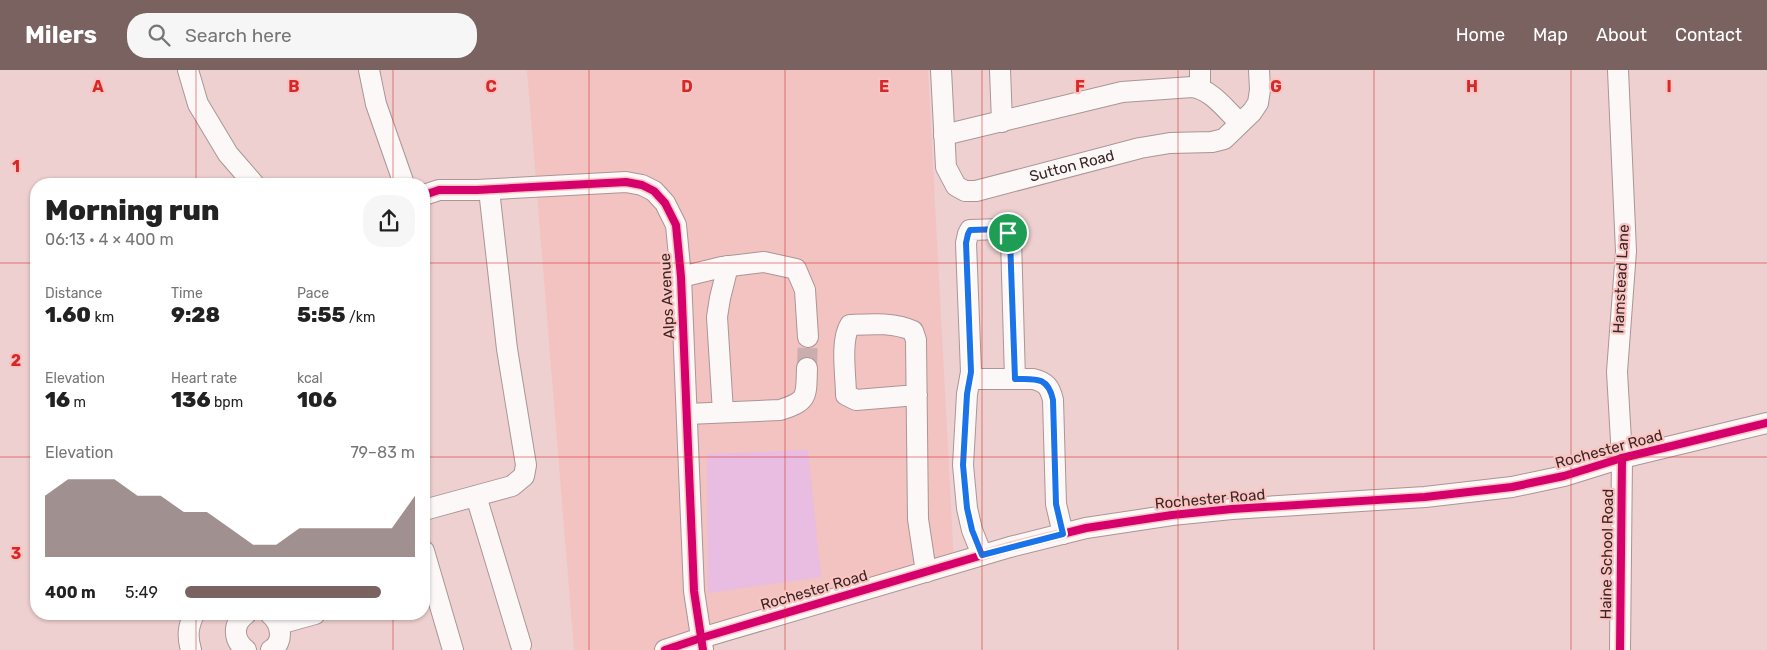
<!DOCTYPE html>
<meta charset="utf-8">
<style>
body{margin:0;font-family:Rubik,sans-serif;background:#f6f6f6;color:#222;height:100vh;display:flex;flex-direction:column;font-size:19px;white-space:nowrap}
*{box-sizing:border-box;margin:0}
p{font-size:16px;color:#767676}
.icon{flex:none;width:28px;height:28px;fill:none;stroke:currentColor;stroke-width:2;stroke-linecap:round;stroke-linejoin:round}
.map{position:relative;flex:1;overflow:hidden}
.side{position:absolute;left:30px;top:108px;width:400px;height:442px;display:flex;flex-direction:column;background:#fff;border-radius:20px;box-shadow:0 1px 4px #0004}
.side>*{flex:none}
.pin{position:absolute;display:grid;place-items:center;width:42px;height:42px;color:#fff;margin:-21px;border:2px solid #fff;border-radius:50%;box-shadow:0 1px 5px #0007}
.round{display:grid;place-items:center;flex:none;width:52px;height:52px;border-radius:20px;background:#f6f6f6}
.head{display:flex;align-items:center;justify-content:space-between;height:85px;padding:0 15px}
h1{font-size:28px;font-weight:800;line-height:38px}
.figures{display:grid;grid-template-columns:repeat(3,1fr);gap:8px;height:85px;padding:5px 15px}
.figures div{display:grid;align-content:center}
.figures b{font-size:21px;font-weight:800}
.figures small{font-size:14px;font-weight:400}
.figures p{font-size:14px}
.chart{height:140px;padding:10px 15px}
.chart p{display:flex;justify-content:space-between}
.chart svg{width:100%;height:90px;margin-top:5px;fill:#796260;opacity:.7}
ul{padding:0 15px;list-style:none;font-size:16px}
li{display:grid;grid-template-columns:80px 60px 1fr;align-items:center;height:38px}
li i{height:12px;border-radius:6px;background:#796260}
header{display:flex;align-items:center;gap:30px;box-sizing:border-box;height:70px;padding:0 25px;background:#796260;color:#fff}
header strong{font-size:24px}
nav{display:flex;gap:28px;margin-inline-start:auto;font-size:18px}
.search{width:350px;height:45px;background:#f6f6f6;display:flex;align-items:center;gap:12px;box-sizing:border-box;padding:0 18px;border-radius:20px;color:#767676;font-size:19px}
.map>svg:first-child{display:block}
</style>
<header>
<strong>Milers</strong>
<div class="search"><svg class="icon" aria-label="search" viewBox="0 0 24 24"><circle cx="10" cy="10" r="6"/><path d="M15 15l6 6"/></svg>Search here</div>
<nav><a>Home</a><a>Map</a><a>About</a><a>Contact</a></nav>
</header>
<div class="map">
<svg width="1767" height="580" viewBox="0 0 1767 580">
<rect width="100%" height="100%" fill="#edd0cf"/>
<!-- built -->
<polygon fill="#f2c3c1" points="527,0 928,0 954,493 672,580 574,580"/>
<!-- green -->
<polygon fill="#e9bce1" points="808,380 821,507 708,523 707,384"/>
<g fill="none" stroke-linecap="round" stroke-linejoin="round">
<!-- minor-tunnel -->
<polyline stroke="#c9aead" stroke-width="20" stroke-dasharray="20 10" stroke-linecap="butt" points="807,298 808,267"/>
<!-- minor casing -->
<g stroke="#ab9595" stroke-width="22">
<g id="minor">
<polyline points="188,0 198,34 228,84 254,114"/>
<polyline points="369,0 376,34 404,114"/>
<path id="s1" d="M941,0L946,97L956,116L965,121H976L1140,78L1170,73L1212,72L1224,69L1252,42L1258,33L1260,20L1259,0"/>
<polyline points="1000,0 1002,52"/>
<polyline points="1200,0 1200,18"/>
<polyline points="1618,0 1626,181 1617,302 1622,388 1620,580"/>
<path d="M944,65L1122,22L1192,17C1211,19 1226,40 1240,53"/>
<polyline points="424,125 439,120 477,120 626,112 642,115 654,121 665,133 676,155 681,207 694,521 703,580"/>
<polyline points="681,207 722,197 764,192 796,199 805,220 808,267"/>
<path d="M970,309H1033C1046,312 1050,317 1053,330L1056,434L1063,464"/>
<path d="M917,325L856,330L846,325C846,306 840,271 850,255C871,254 894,252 913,261L916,270L918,449L926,502"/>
<polyline points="723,342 717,247 720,228 728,196"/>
<path d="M687,344L780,340C809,331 806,326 807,298"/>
<polyline points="476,426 521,575"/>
<polyline points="424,440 512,416 524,406 526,395 507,279 489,120"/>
<polyline points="424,481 453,580"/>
<polyline points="982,485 972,460 967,438 963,395 967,324 971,302 966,173 968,164 970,160 1003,159 1008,163 1011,169 1015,309"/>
<path d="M270,544C281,553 285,572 271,580"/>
<polyline points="279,554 315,544"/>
<path d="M191,580C187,566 188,557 194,544"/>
<path d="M246,580C233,570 232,554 246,544"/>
<polyline points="665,580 701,568 1010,477 1086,458 1172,445 1232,439 1425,427 1512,417 1564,406 1622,388 1767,353"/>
</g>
</g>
<!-- minor -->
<use href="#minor" stroke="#fcf8f8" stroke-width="20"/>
<!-- cycleway casing -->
<g stroke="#fac5c2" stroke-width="11">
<g id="cycleway">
<polyline points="424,125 439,120 477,120 626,112 642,115 654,121 665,133 676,155 681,207 694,521 703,580"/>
<polyline points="665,580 701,568 1010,477 1086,458 1172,445 1232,439 1425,427 1512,417 1564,406 1622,388 1767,353"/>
<polyline points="1620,580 1622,388"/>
</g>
</g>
<!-- cycleway -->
<use href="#cycleway" stroke="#d6006c" stroke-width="8"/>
</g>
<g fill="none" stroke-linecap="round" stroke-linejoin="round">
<!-- route casing -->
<g stroke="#fff" stroke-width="10">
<path id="route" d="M1003,159L1010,169L1015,309C1035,309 1048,306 1053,330L1056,434L1063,464L982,485L972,460L967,438L963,395L967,324L971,302L966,173L968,164L970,160Z"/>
</g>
<!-- route -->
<use href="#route" stroke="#1a73e8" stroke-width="6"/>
</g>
<!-- grid -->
<path fill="none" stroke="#d62828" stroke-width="1" stroke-opacity="0.55" d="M196,0V114M393,0V114M589,0V580M785,0V580M982,0V580M1178,0V580M1374,0V580M1571,0V580M0,193H36M424,193H1767M0,387H36M424,387H1767M196,544V580M393,544V580"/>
<g text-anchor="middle" stroke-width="4.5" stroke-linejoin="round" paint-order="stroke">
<!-- street labels -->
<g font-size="15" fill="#3a2625" stroke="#fac5c2">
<text dy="5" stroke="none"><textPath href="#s1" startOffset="239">Sutton Road</textPath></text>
<text transform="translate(1621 209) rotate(-87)" y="5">Hamstead Lane</text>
<text transform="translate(667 226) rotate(-93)" y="5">Alps Avenue</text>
<text transform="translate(1609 379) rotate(-15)" y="5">Rochester Road</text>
<text transform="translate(1210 429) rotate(-5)" y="5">Rochester Road</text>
<text transform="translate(1607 484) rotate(-89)" y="5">Haine School Road</text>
<text transform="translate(814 520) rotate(-16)" y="5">Rochester Road</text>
</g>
</g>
<g font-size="16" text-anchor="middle" font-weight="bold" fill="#d62828" stroke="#fac5c2" stroke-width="4.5" stroke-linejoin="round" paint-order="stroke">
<text x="98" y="22">A</text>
<text x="294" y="22">B</text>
<text x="491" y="22">C</text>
<text x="687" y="22">D</text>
<text x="884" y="22">E</text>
<text x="1080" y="22">F</text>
<text x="1276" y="22">G</text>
<text x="1472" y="22">H</text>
<text x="1669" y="22">I</text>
<text x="16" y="102">1</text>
<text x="16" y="296">2</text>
<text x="16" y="489">3</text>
</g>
</svg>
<div class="pin" style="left:1008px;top:163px;background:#1e9e55"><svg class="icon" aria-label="arrive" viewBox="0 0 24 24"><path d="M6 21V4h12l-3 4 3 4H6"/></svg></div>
<section class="side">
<div class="head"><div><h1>Morning run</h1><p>06:13 · 4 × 400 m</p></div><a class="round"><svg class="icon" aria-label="share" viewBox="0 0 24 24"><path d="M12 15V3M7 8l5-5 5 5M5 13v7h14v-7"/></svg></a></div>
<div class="figures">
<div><p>Distance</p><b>1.60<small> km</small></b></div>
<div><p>Time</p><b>9:28</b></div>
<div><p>Pace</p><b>5:55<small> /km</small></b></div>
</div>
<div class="figures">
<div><p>Elevation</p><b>16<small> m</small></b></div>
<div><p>Heart rate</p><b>136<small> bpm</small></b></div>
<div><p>kcal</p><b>106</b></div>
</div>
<div class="chart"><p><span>Elevation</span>79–83 m</p>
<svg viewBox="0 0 160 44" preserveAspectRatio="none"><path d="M0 44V14L10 6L20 6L30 6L40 14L50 14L60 22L70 22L80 30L90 38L100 38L110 30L120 30L130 30L140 30L150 30L160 14V44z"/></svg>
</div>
<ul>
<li><b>400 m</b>5:49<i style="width:85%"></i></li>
</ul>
</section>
</div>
